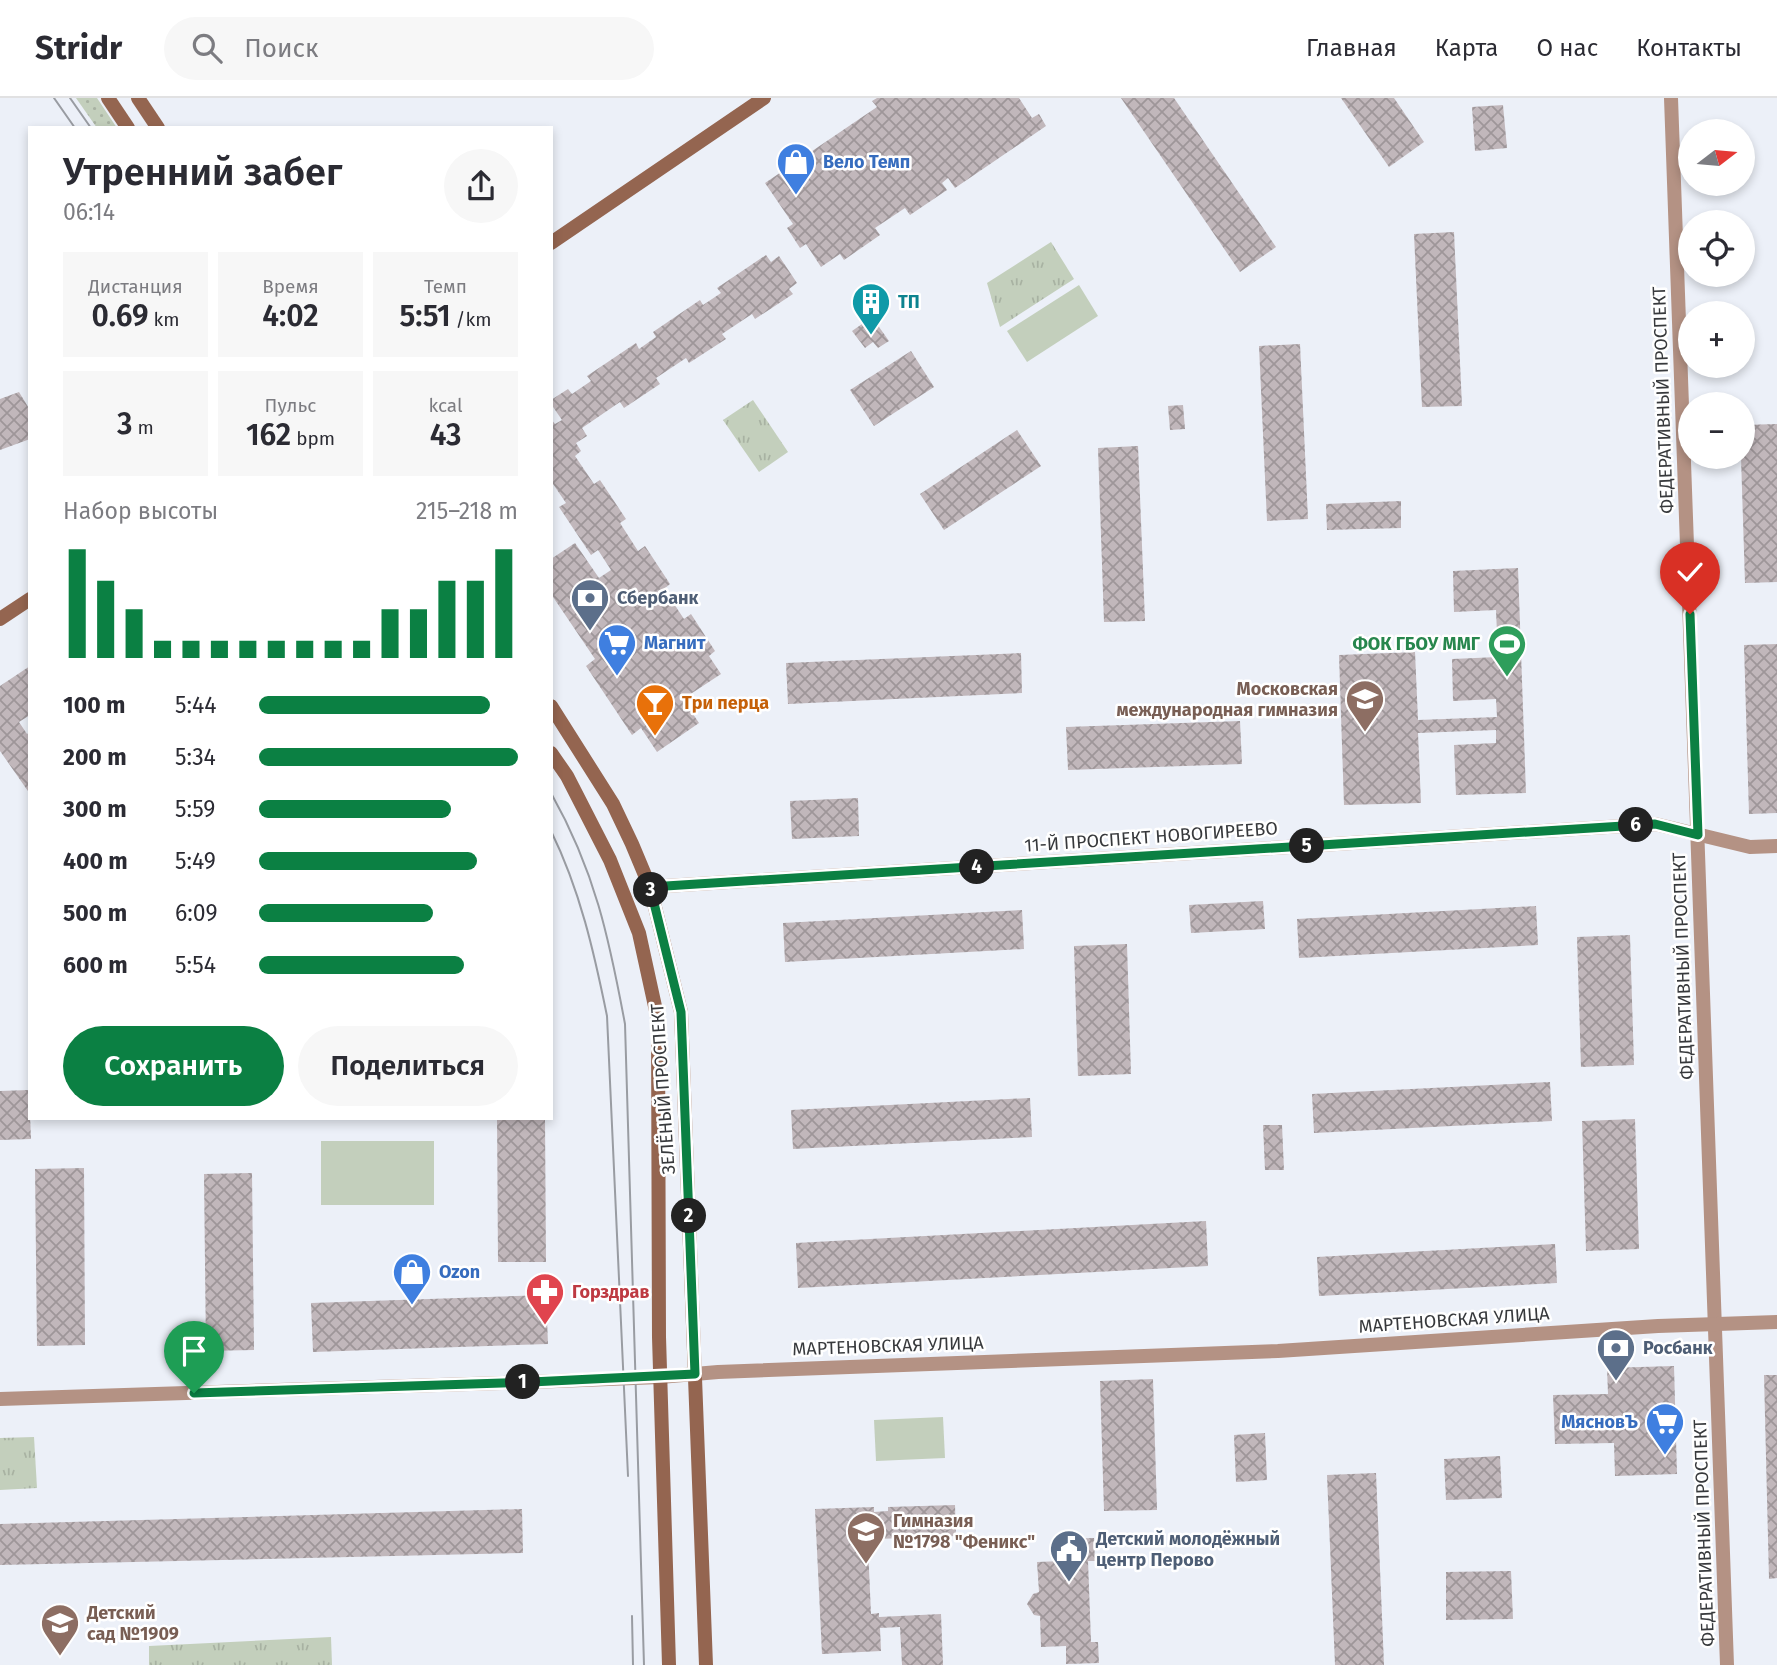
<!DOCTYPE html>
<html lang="ru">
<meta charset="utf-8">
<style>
body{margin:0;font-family:"Fira Sans",sans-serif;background:#f7f7f7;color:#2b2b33;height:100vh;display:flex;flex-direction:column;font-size:26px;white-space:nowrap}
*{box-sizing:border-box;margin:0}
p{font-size:23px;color:#7c7c81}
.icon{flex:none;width:38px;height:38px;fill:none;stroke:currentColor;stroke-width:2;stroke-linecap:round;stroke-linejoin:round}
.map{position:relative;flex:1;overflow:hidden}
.side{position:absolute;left:28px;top:28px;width:525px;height:994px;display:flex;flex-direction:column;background:#fff;border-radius:0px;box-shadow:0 4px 10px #0003}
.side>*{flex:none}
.needle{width:46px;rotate:74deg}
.controls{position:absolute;left:1678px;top:21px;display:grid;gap:14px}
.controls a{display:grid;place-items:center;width:77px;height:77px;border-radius:50%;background:#fff;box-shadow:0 4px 10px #0003;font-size:35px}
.pin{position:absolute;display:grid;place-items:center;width:60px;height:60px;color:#fff;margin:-72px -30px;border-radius:50% 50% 50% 0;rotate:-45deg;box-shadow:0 0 7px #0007}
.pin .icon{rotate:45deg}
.km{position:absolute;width:35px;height:35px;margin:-18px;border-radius:50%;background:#222;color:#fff;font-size:19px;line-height:35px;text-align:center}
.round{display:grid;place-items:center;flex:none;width:74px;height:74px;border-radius:37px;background:#f7f7f7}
.head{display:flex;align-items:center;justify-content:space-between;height:119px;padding:0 35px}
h1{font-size:38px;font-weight:600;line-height:52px}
.metrics{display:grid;grid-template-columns:repeat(3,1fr);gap:10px;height:119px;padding:7px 35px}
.metrics div{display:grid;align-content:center;border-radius:0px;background:#f7f7f7;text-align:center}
.metrics b{font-size:30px;font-weight:600}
.metrics small{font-size:19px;font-weight:400}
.metrics p{font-size:19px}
.chart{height:196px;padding:14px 35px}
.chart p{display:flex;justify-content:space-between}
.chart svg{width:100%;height:126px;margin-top:7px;stroke:#0b8043;stroke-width:6}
.action{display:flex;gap:14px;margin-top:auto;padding:14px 35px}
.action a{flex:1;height:80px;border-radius:42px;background:#0b8043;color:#fff;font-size:28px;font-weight:600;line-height:80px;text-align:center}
.action a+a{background:#f7f7f7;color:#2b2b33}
ul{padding:0 35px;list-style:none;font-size:23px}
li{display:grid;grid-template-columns:112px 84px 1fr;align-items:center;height:52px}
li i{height:18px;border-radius:9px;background:#0b8043}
header{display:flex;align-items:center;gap:42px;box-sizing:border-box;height:98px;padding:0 35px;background:#fff;border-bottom:2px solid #e1e1e2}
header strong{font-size:33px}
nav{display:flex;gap:38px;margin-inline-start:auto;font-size:24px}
.search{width:490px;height:63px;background:#f7f7f7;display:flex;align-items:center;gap:18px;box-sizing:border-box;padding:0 24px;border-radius:38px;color:#7c7c81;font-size:26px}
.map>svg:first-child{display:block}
</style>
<header>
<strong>Stridr</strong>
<div class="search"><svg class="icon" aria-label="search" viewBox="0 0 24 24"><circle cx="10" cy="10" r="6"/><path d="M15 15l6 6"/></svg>Поиск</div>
<nav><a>Главная</a><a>Карта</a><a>О нас</a><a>Контакты</a></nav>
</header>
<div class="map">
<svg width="1777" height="1567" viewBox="0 0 1777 1567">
<defs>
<pattern id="grass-dots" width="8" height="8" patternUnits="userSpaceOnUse" patternTransform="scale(1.75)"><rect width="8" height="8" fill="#c3cfbc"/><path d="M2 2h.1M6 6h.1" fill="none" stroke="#a8b2a2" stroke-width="1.8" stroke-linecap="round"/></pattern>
<pattern id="park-tufts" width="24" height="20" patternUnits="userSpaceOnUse" patternTransform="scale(1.75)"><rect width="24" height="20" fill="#c3cfbc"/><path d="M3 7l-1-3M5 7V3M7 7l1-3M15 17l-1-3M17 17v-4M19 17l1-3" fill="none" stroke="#a8b2a2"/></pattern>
<pattern id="building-cross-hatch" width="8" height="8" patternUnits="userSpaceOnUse" patternTransform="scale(1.75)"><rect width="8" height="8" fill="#c1b7bb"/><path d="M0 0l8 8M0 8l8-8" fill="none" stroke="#9e9699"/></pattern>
</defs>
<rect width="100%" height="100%" fill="#ecf0f8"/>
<!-- grass -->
<polygon fill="url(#grass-dots)" points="76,0 97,0 117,30 97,30"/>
<!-- park -->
<g fill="url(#park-tufts)">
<polygon points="1051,144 1074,181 1000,229 987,185"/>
<polygon points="753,302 788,354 759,374 723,322"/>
<polygon points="34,1339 37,1390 0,1392 0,1340"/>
<polygon points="331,1539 332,1567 149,1567 149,1548"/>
</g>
<!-- pitch -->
<g fill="#c3cfbc">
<polygon points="1079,187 1098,218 1027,264 1007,233"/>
<rect x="321" y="1043" width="113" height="64"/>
<polygon points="943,1319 945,1360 876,1363 874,1322"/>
</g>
<!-- building -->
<g fill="url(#building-cross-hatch)">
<polygon points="877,0 1019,0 1032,20 1039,16 1046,28 955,90 948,80 942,85 947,92 910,117 905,110 875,130 880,137 844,162 840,156 821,169 806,146 800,150 787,130 793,126 765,85 877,9 872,3"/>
<polygon points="1121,0 1174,0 1276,149 1240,174"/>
<polygon points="1341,0 1394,0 1424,44 1389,69"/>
<polygon points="1503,7 1507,50 1475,53 1472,9"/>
<polygon points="1454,134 1462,308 1422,309 1414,136"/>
<polygon points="766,157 771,164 779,158 797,185 789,191 793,196 755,221 752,216 722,236 726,241 689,265 686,260 656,280 660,286 624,310 620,304 582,330 587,338 576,345 581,353 575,358 594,386 600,382 626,421 620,425 638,453 645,448 670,486 664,491 684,521 691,516 715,553 709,558 721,576 683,601 699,625 657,654 641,630 632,637 586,568 595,561 551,496 551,461 575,445 599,480 611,472 598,452 591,457 559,409 566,405 553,386 551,387 551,321 555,326 562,322 551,306 551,302 568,291 572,296 591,283 587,278 636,245 639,251 656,239 653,234 700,202 703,207 721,195 717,190"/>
<polygon points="872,219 889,243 878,250 873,244 865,250 852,233"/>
<polygon points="1300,246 1308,421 1267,423 1259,248"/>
<polygon points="911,253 934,289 874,328 850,292"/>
<polygon points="19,294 30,312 30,341 0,352 0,301"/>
<polygon points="1183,307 1185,331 1170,332 1168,308"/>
<polygon points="1777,326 1777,484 1745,485 1741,359 1743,359 1743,327"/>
<polygon points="1017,332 1041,368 944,432 920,396"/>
<polygon points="1138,348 1145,523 1104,524 1098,350"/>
<polygon points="1401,403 1401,430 1327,432 1326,406"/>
<polygon points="1518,470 1526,695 1456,697 1454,647 1496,645 1496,632 1418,635 1421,705 1344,707 1339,557 1415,554 1418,622 1497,619 1496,601 1453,603 1452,561 1498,559 1496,512 1454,514 1453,473"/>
<polygon points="1777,546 1777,715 1749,716 1744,547"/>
<polygon points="1021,555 1022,595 788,606 786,565"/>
<polygon points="30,568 30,617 19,624 27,636 30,634 30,696 0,653 0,588"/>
<polygon points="1240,623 1242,666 1068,672 1066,629"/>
<polygon points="858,700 859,738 792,741 790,703"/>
<polygon points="1263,803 1265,831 1191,835 1189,807"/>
<polygon points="1536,808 1538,847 1299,860 1297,821"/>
<polygon points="1022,812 1024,851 785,864 783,825"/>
<polygon points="1630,837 1634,967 1581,969 1577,839"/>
<polygon points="1127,846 1131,976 1078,978 1074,848"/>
<polygon points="1550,984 1552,1023 1314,1035 1312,996"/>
<polygon points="29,992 31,1041 0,1042 0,993"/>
<polygon points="1030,1000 1032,1039 793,1051 791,1012"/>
<polygon points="497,1020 545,1020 546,1164 498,1164"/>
<polygon points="1635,1021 1639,1151 1586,1153 1582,1023"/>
<polygon points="1263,1027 1282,1027 1284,1072 1265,1072"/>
<polygon points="84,1070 85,1247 37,1248 35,1071"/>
<polygon points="252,1075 254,1252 206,1253 204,1076"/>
<polygon points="1206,1123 1208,1168 798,1190 796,1145"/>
<polygon points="1555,1146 1557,1185 1319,1198 1317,1159"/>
<polygon points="546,1197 548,1246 313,1254 311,1205"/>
<polygon points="1674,1268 1677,1376 1615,1378 1614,1345 1555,1346 1553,1297 1608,1296 1607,1270"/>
<polygon points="1764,1277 1777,1277 1777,1480 1769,1481"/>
<polygon points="1153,1281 1157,1412 1104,1413 1100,1283"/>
<polygon points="1265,1335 1267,1382 1236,1384 1234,1337"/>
<polygon points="1500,1358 1502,1400 1446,1402 1444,1361"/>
<polygon points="1376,1375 1384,1567 1335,1567 1327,1377"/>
<polygon points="955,1407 956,1438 877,1441 877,1449 868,1449 871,1516 879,1515 879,1519 941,1516 943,1567 902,1567 900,1529 880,1530 881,1553 822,1556 815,1411 874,1409 874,1414 888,1413 888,1409"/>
<polygon points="522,1411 523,1455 0,1467 0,1426"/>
<polygon points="1094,1440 1095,1463 1088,1463 1091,1544 1098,1544 1099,1565 1066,1566 1066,1548 1041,1549 1040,1518 1034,1517 1027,1506 1033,1496 1039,1494 1037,1464 1062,1463 1061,1441"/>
<polygon points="1511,1473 1513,1521 1446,1522 1446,1474"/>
</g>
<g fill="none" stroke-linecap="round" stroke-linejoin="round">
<!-- street -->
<g stroke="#b49284" stroke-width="14">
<polyline points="1671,0 1727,1567"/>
<polyline points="650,789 1655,726 1750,749 1777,748"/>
<polyline points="0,1301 531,1284 660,1279 718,1274 1278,1253 1658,1228 1777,1224"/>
</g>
<!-- secondary -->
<g stroke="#946550" stroke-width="14">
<polyline points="108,0 128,30"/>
<polyline points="138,0 158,30"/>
<polyline points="551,145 764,0"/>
<polyline points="0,521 30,501"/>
<polyline points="551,608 613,706 632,746 650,789 681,914 706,1567"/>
<polyline points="551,655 567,678 610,762 639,835 658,922 659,1239 669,1567"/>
</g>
<!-- tram -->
<g stroke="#999ca2" stroke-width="2">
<polyline points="54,0 75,30"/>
<polyline points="70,0 91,30"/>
<path d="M551,695C595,773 609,840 625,926L644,1567"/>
<path d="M551,733C580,792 594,854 607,918L628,1378"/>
<polyline points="632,1518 633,1567"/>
</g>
</g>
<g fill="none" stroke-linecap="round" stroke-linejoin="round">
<!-- route casing -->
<g stroke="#fff" stroke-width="14">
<polyline id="route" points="194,1295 531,1284 695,1276 681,914 650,789 1655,726 1698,737 1690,516"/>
</g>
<!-- route -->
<use href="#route" stroke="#0b8043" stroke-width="9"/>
</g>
<!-- icons -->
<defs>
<g id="shop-pin" transform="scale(2.0125)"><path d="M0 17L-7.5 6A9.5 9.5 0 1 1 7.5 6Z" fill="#3f7fe0" stroke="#fff"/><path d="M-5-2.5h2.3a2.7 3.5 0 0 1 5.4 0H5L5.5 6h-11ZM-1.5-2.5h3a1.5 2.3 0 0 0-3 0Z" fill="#fff"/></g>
<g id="building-pin" transform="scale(2.0125)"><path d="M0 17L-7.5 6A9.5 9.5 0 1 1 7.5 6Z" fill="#0f9aa8" stroke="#fff"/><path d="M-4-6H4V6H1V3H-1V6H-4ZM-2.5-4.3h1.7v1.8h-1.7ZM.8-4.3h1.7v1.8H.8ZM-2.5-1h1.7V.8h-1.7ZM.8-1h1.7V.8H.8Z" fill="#fff"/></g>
<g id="bank-pin" transform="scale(2.0125)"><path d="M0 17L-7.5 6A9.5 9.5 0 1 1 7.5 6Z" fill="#5c6f8a" stroke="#fff"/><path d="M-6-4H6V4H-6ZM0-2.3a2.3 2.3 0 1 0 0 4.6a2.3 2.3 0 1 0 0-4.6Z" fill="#fff"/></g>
<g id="supermarket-pin" transform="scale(2.0125)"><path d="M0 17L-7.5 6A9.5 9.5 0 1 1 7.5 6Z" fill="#3f7fe0" stroke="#fff"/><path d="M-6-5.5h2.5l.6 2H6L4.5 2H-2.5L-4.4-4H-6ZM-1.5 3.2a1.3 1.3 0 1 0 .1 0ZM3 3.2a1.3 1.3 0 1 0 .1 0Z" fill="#fff"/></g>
<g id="stadium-pin" transform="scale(2.0125)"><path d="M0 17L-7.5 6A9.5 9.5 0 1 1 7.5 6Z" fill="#2e9e5b" stroke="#fff"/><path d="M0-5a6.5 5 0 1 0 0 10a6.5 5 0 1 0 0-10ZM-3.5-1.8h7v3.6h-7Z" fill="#fff"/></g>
<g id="school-pin" transform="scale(2.0125)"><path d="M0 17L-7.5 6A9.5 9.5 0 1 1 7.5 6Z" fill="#8d6e63" stroke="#fff"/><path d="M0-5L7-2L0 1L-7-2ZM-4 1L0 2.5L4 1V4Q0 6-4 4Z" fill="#fff"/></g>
<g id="bar-pin" transform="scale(2.0125)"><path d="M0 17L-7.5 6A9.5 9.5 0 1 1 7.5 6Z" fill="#e8710a" stroke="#fff"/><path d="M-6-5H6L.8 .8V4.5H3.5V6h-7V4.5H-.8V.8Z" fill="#fff"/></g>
<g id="pharmacy-pin" transform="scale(2.0125)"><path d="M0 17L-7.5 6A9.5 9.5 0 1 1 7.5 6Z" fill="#e0444e" stroke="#fff"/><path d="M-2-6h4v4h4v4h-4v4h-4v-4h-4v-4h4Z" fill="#fff"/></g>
<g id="civic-pin" transform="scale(2.0125)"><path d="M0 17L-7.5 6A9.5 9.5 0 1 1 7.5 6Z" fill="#5c6f8a" stroke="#fff"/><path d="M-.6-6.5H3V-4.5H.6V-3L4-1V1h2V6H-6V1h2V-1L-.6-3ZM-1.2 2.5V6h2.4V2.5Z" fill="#fff"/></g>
</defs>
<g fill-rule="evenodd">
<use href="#shop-pin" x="796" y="64"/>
<use href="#building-pin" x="871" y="204"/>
<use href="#bank-pin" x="590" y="500"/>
<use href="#supermarket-pin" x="617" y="545"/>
<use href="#stadium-pin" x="1507" y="546"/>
<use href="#school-pin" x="1365" y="601"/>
<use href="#bar-pin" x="655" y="605"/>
<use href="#shop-pin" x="412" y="1174"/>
<use href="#pharmacy-pin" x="545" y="1194"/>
<use href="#bank-pin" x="1616" y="1250"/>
<use href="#supermarket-pin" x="1665" y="1324"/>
<use href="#school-pin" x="866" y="1433"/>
<use href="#civic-pin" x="1069" y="1451"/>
<use href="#school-pin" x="60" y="1525"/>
</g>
<g text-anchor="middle" stroke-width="5" stroke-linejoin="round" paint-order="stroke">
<!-- shop labels -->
<g font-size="18" font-weight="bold" fill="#366cbe" stroke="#fff" text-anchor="start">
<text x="823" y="70">Вело Темп</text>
<text x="644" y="551">Магнит</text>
<text x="439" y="1180">Ozon</text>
<text x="1638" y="1330" text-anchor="end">МясновЪ</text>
</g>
<!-- culture labels -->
<g font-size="18" font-weight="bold" fill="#0d838f" stroke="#fff" text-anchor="start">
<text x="898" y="210">ТП</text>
</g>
<!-- street labels -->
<g font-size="18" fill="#37393c" stroke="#fff">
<text transform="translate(1663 302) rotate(-92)" y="6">ФЕДЕРАТИВНЫЙ ПРОСПЕКТ</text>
<text transform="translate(1151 739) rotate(-4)" y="6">11-Й ПРОСПЕКТ НОВОГИРЕЕВО</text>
<text transform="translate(1683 868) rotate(-92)" y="6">ФЕДЕРАТИВНЫЙ ПРОСПЕКТ</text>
<text transform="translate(663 991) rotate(-94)" y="6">ЗЕЛЁНЫЙ ПРОСПЕКТ</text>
<text transform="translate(1454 1222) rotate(-4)" y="6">МАРТЕНОВСКАЯ УЛИЦА</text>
<text transform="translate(888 1248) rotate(-2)" y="6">МАРТЕНОВСКАЯ УЛИЦА</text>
<text transform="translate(1704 1435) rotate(-92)" y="6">ФЕДЕРАТИВНЫЙ ПРОСПЕКТ</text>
</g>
<!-- service labels -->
<g font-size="18" font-weight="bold" fill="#4e5e75" stroke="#fff" text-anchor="start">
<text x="617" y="506">Сбербанк</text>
<text x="1643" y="1256">Росбанк</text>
<text x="1096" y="1447">Детский молодёжный<tspan x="1096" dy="21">центр Перово</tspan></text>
</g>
<!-- leisure labels -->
<g font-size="18" font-weight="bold" fill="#27864d" stroke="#fff" text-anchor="end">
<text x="1480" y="552">ФОК ГБОУ ММГ</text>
</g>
<!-- education labels -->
<g font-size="18" font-weight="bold" fill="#785e54" stroke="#fff" text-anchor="start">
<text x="1338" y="597" text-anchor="end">Московская<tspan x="1338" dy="21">международная гимназия</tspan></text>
<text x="893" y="1429">Гимназия<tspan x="893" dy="21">№1798 "Феникс"</tspan></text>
<text x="87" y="1521">Детский<tspan x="87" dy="21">сад №1909</tspan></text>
</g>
<!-- food labels -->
<g font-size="18" font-weight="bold" fill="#c56008" stroke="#fff" text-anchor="start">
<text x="682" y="611">Три перца</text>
</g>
<!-- health labels -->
<g font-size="18" font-weight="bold" fill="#be3a42" stroke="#fff" text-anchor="start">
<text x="572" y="1200">Горздрав</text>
</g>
</g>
</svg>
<div class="controls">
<a><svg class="needle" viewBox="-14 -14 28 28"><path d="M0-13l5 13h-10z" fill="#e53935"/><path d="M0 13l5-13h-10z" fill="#7c7c81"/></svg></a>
<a><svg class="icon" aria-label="locate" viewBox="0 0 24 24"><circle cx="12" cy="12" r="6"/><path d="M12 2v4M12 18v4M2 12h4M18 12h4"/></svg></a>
<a>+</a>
<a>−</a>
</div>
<div class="pin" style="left:194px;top:1295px;background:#1e9e55"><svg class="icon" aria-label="arrive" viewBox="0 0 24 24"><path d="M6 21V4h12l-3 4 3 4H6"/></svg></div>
<div class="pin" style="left:1690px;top:516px;background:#d93025"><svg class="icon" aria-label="check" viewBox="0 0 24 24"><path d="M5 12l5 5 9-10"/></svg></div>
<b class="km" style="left:523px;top:1284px">1</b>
<b class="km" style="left:689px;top:1118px">2</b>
<b class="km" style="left:651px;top:792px">3</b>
<b class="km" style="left:977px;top:769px">4</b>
<b class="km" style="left:1307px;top:748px">5</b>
<b class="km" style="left:1636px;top:727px">6</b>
<section class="side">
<div class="head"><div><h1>Утренний забег</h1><p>06:14</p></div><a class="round"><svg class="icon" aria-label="share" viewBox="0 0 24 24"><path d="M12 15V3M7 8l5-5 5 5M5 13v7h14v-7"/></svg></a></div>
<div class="metrics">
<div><p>Дистанция</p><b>0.69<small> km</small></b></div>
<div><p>Время</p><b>4:02</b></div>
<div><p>Темп</p><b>5:51<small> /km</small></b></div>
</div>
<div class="metrics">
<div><b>3<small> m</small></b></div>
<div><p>Пульс</p><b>162<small> bpm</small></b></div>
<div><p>kcal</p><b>43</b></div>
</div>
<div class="chart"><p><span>Набор высоты</span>215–218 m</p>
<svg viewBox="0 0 160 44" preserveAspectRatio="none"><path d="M5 44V6M15 44V17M25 44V27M35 44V38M45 44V38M55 44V38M65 44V38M75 44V38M85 44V38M95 44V38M105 44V38M115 44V27M125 44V27M135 44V17M145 44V17M155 44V6"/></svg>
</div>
<ul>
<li><b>100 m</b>5:44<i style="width:89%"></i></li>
<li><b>200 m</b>5:34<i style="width:100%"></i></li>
<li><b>300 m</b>5:59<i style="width:74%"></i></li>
<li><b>400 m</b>5:49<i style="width:84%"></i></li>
<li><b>500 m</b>6:09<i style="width:67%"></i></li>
<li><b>600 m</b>5:54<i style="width:79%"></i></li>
</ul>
<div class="action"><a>Сохранить</a><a>Поделиться</a></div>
</section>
</div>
